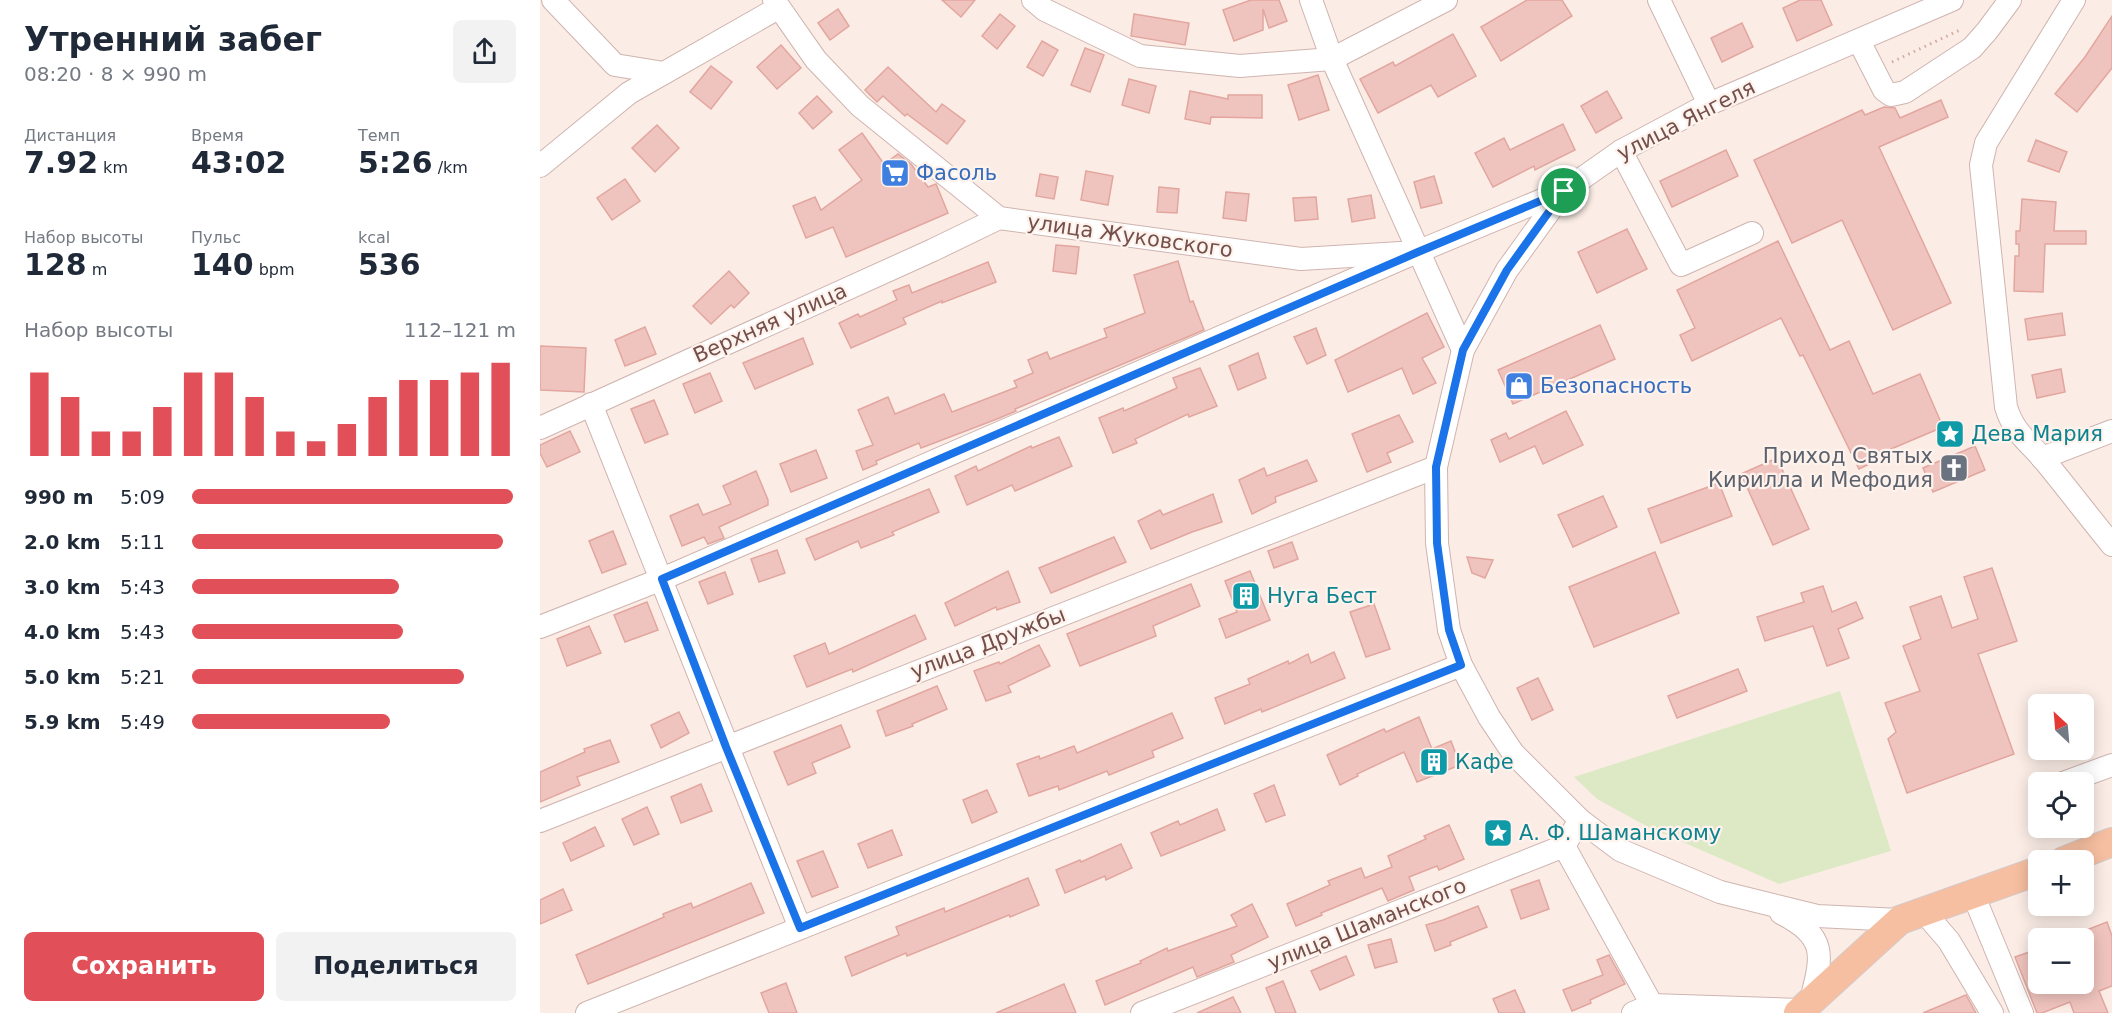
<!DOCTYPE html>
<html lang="ru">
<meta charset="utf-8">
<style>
body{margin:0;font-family:"DejaVu Sans",sans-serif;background:#f2f2f3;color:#1f2937;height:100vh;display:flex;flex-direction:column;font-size:22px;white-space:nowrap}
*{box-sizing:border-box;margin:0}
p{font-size:20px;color:#747a83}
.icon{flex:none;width:33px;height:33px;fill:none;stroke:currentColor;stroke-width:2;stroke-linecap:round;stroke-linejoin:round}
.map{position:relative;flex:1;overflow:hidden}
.drawer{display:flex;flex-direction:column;background:#fff;width:540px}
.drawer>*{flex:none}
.needle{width:39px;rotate:334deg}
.tools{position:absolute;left:1488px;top:694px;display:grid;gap:12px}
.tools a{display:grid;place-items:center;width:66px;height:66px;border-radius:9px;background:#fff;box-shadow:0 3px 15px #0003;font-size:30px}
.pin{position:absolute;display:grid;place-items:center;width:51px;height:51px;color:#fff;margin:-26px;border:3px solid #fff;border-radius:50%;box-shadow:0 2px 6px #0007}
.round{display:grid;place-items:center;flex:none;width:63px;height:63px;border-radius:9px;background:#f2f2f3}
.headline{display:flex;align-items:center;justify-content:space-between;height:102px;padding:0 24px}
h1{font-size:33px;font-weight:700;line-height:45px}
.figures{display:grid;grid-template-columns:repeat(3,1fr);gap:9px;height:102px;padding:6px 24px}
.figures div{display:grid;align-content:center}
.figures b{font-size:30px;font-weight:700}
.figures small{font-size:16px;font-weight:400}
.figures p{font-size:16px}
.chart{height:168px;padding:12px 24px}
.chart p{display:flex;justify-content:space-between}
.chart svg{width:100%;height:108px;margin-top:6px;stroke:#e15058;stroke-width:6}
.cta{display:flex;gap:12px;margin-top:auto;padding:12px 24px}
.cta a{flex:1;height:69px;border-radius:9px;background:#e15058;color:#fff;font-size:24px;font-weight:700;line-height:69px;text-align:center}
.cta a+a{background:#f2f2f3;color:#1f2937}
ul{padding:0 24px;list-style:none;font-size:20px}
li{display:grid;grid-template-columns:96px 72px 1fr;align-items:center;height:45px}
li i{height:15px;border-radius:8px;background:#e15058}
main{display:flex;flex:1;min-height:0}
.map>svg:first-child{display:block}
</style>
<main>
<section class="drawer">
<div class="headline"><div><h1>Утренний забег</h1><p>08:20 · 8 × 990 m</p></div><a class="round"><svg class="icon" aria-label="share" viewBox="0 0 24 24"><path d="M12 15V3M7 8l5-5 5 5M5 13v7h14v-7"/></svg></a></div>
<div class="figures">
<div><p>Дистанция</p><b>7.92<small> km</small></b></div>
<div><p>Время</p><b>43:02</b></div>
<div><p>Темп</p><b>5:26<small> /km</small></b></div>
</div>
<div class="figures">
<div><p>Набор высоты</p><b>128<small> m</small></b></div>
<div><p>Пульс</p><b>140<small> bpm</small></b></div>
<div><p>kcal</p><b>536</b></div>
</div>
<div class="chart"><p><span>Набор высоты</span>112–121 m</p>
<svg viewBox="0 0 160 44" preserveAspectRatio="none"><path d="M5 44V10M15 44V20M25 44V34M35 44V34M45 44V24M55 44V10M65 44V10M75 44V20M85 44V34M95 44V38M105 44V31M115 44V20M125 44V13M135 44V13M145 44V10M155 44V6"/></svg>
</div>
<ul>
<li><b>990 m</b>5:09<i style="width:99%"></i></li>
<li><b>2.0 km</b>5:11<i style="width:96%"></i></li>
<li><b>3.0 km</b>5:43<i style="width:64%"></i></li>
<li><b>4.0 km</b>5:43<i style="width:65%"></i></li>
<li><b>5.0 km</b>5:21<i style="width:84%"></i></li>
<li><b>5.9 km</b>5:49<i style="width:61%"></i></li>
</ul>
<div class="cta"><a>Сохранить</a><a>Поделиться</a></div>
</section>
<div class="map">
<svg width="1572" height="1013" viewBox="0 0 1572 1013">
<rect width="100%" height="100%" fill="#fbede6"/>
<!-- green -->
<polygon fill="#dde9c5" points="1300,691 1351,851 1239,884 1108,827 1057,799 1034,777"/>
<!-- building -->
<g fill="#f0c4be" stroke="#e2a69f" stroke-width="1.5">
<polygon points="402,0 435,0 421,17"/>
<polygon points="711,0 739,0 747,21 729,28 723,9 723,30 694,41 683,10"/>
<polygon points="987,0 1022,0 1032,16 961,61 941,27"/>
<polygon points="1260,0 1281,0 1292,25 1257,41 1243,8"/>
<polygon points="298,9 309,26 290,40 278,23"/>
<polygon points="460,14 475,26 457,49 442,36"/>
<polygon points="594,14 649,23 645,45 591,36"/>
<polygon points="1572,16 1572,68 1537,112 1515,94 1545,57"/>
<polygon points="1202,23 1213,47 1182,62 1171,38"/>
<polygon points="913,34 936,76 898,97 891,85 838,113 820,79 853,62 855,66"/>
<polygon points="502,41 518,50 503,76 487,67"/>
<polygon points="241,45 261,68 237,89 217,67"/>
<polygon points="545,48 564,55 550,92 531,85"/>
<polygon points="171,66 192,82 171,109 150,92"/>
<polygon points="348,67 396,112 402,104 425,121 407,144 367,114 365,116 343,96 337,102 325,90"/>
<polygon points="778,75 789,110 759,120 748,85"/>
<polygon points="589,79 616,86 609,113 582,105"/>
<polygon points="650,91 688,99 688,95 722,95 722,118 671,117 670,124 645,119"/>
<polygon points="1067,91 1082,118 1056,133 1041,106"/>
<polygon points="277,96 292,112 273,129 259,113"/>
<polygon points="1401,100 1408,117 1339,147 1411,303 1353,330 1302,220 1252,243 1214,160 1322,110 1325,115 1344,107 1355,108 1360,118"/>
<polygon points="1023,124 1035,150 995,170 994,166 953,187 935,153 964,138 970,150"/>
<polygon points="117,125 139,148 115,172 92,148"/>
<polygon points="322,133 344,164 358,154 371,164 388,187 396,184 408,213 306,257 293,227 266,238 253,206 275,197 281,210 322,180 299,150"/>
<polygon points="1496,140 1527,152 1519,172 1488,161"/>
<polygon points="1186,150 1198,176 1132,207 1120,181"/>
<polygon points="546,171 573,176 568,205 541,200"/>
<polygon points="500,174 518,177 514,199 496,196"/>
<polygon points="894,176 902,203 881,208 874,182"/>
<polygon points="85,179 100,201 72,220 57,198"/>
<polygon points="619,187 639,189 637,213 617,212"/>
<polygon points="686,192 709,194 706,221 683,218"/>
<polygon points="831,195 835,218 812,222 808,199"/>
<polygon points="776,197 778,219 755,221 753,198"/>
<polygon points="1482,199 1516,202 1514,231 1546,231 1546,244 1505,244 1503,292 1474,291 1475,256 1479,256 1479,244 1476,244 1476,231 1480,231"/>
<polygon points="1087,229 1107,269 1057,293 1038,252"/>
<polygon points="1238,241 1290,350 1309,341 1333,394 1380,374 1403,427 1351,449 1353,453 1319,469 1263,355 1260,356 1241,318 1152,361 1140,335 1155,328 1137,290"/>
<polygon points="516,245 539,247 536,274 513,271"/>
<polygon points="638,261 650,302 653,301 664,330 475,409 476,411 457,419 381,448 379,443 336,461 337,464 323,470 316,451 333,445 318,410 348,397 355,414 404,394 412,412 477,387 474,381 493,373 488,360 507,352 510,359 567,337 564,329 605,313 594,275"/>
<polygon points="448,262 456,282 402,303 402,301 363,318 366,324 311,348 299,323 318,314 320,317 357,300 353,291 369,285 372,293"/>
<polygon points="189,271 209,293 194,308 191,305 171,324 153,306"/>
<polygon points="887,313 904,347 882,358 896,383 873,394 862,368 808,392 795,360"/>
<polygon points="1522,313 1525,335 1488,340 1485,319"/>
<polygon points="1060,325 1075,359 973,404 958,370"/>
<polygon points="105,327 116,354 85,366 75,340"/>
<polygon points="776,328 786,355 767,364 754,337"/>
<polygon points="263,338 273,364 215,389 203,363"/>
<polygon points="0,346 46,348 44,392 0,390"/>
<polygon points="718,353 726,378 698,390 689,366"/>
<polygon points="660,368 677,406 649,417 648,414 595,439 597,443 573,453 559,418 583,408 584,411 637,388 633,378"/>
<polygon points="1521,369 1525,392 1497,398 1492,375"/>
<polygon points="170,373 182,401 155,413 143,384"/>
<polygon points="114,400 128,434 105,443 91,409"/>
<polygon points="1026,411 1043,445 1003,464 995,446 960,462 951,440 966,433 969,439"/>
<polygon points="859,415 873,442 847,453 851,462 827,472 812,434"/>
<polygon points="30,431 40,452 7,467 0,453 0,445"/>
<polygon points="519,437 532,466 475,491 472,485 427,505 415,476 436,466 438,471 491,446 492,448"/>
<polygon points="1435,446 1445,470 1393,492 1383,468"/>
<polygon points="276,450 287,478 251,492 240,464"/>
<polygon points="1237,458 1269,529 1233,545 1201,474"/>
<polygon points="767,460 777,481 735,497 736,502 712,514 699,480 724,468 727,476"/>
<polygon points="216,471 228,500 228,505 179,527 184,538 168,544 164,537 142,546 130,516 158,504 163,515 191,504 183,486"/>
<polygon points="1179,483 1192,516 1121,543 1108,509"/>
<polygon points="389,489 399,512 352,532 354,535 321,548 318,541 275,560 266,539"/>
<polygon points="673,494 682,522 652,532 611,549 598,521 620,510 623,515"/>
<polygon points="1063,496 1077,527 1033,547 1018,515"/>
<polygon points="73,531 86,564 62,573 49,541"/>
<polygon points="574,537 586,562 511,593 499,568"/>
<polygon points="752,542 758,559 734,568 728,551"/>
<polygon points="237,550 245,573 219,582 211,559"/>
<polygon points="1115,552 1139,613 1054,647 1029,587"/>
<polygon points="927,557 953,560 945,578 932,573"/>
<polygon points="1452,568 1477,641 1438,654 1474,754 1367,793 1348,739 1356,732 1345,703 1380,691 1363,646 1381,639 1370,607 1401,596 1412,628 1438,619 1424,577"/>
<polygon points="468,571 480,602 457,610 456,607 415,626 405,603"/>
<polygon points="710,571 730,620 686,638 679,619 697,612 685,581"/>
<polygon points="185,572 193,594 168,604 159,582"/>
<polygon points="651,584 660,606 613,626 616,636 540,666 527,634"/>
<polygon points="1283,586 1292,612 1316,602 1323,618 1298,629 1309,658 1287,666 1273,626 1225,641 1217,617 1264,602 1261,593"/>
<polygon points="107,602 118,630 85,642 74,615"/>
<polygon points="834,604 850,649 826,657 810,612"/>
<polygon points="375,615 386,639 313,672 312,669 267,687 254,656 285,643 289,654"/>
<polygon points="49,626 61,653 27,666 17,639"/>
<polygon points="499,645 510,666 468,686 471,692 446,701 434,671 459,662 460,664"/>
<polygon points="794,652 805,678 722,712 721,709 685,724 675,698 710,684 708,679 748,661 749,664 768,654 771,663"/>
<polygon points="1198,669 1207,691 1137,718 1128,696"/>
<polygon points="998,678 1013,710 992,720 977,688"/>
<polygon points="397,686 407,709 372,724 373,726 346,736 337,711"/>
<polygon points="139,712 149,733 121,748 111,725"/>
<polygon points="632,713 643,738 612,751 614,757 569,775 567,771 519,790 518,786 489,796 477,764 499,756 500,759 534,746 537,753"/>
<polygon points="879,717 892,749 911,741 920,765 877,782 864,752 817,774 818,776 800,785 787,755 844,729 846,732"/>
<polygon points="301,725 310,747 272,763 276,773 248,785 234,752"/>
<polygon points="70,740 79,762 37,777 40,785 0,802 0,772 45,752 44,749"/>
<polygon points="161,784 172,811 141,823 131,797"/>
<polygon points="734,785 745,815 726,822 714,794"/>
<polygon points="447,790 457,812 432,823 423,800"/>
<polygon points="107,807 119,834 94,845 82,819"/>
<polygon points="677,809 685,830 621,856 611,833 638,821 640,825"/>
<polygon points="909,825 924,859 899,870 897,866 869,877 874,890 848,901 842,888 781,913 782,915 756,926 747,904 790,885 788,881 821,868 825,878 852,867 848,856 886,839 884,836"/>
<polygon points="55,827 64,846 31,861 23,843"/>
<polygon points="352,830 362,855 328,868 318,844"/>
<polygon points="581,844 592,868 566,880 565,876 525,893 516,870 540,860 541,862"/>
<polygon points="283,851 298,887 272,897 257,861"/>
<polygon points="488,878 499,905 470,917 469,915 367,956 366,953 312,976 305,957 359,935 356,927 404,908 405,912"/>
<polygon points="999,880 1009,909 981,919 971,890"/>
<polygon points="211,883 224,913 48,984 36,955 124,917 123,914 151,903 153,908"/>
<polygon points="23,889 32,910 0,924 0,900"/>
<polygon points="712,904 728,937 691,955 694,962 657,977 653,967 565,1005 556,981 601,963 600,961 627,948 628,951 697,926 691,915"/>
<polygon points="938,906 947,927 910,942 911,945 895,951 886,925 903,920"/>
<polygon points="1567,922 1572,936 1572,986 1559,991 1568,1013 1534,1013 1530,1002 1502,1013 1497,1013 1475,957 1498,949 1498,984 1544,984 1544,931"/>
<polygon points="851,939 857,962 835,968 828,945"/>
<polygon points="1069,955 1085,984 1050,1000 1051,1003 1032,1011 1023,990 1063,975 1057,960"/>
<polygon points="806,956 814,975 780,990 771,971"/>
<polygon points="743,981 756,1013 736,1013 726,988"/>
<polygon points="246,983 257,1013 229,1013 221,993"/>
<polygon points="524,984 536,1013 456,1013"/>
<polygon points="975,990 985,1013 959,1013 953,999"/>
<polygon points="1426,995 1436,1013 1383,1013"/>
<polygon points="693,997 701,1013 657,1013"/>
</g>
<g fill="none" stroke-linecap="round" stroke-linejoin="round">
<!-- minor casing -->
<g stroke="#cfb4af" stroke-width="24">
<g id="minor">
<polyline points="13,0 75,65 124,73"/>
<polyline points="234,0 276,60 320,106 459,218 761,259 877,252 1024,191"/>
<polyline points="493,0 505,10 600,56 700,66 792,59 906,0"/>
<polyline points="771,0 792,59 923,350"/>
<polyline points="1119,0 1169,104"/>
<path d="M1534,0L1446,143L1441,165L1466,407C1474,433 1488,441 1504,460C1527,488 1549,517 1572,545"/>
<polyline points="1319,41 1344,90 1351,95 1365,92 1432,48 1447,31 1470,0"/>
<polyline points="1081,151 1141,265 1212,233"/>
<polyline points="0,166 89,93 238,8"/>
<polyline points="51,404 260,928"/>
<polyline points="0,428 393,250 459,218"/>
<polyline points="1502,458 1572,431"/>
<polyline points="0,627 122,579 877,252"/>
<polyline points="1523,783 1572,765"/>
<polyline points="0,821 896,467"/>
<polyline points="1024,846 1112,1005"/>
<polyline points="1433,894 1482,1013"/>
<polyline points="1384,912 1409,941 1452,1013"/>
<path d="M1241,913C1287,937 1283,954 1271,1000"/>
<polyline points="1360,920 1277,916 1180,892 1080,850 1040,820 973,753 949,717 921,665 909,630 897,543 896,467 923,350 967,270 1024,191 1081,151 1169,104 1412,0"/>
<polyline points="47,1013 921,665"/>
<polyline points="602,1013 1024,846 1040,820"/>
<polyline points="1093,1013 1112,1005 1260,1010"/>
</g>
</g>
<!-- major casing -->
<g stroke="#d5cac9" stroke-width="30">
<g id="major">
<polyline points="1524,861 1572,842"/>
<polyline points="1258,1013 1360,920 1498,871"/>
</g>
</g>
<!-- path -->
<polyline stroke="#d5a7a1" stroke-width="3" stroke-dasharray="1.5 4.5" stroke-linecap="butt" points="1352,62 1422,29"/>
<!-- minor -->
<use href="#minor" stroke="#fff" stroke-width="22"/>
<!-- major -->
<use href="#major" stroke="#f7bfa1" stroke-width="28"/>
</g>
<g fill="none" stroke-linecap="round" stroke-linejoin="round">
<!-- route casing -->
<g stroke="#fff" stroke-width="12">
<polygon id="route" points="1024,191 967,270 923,350 896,467 897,543 909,630 921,665 260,928 186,747 122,579 878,252"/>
</g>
<!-- route -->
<use href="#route" stroke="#1a73e8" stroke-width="8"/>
</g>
<!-- icons -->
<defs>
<g id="supermarket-square" transform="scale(1.5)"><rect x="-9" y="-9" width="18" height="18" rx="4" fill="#3f7fe0" stroke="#fef2ec"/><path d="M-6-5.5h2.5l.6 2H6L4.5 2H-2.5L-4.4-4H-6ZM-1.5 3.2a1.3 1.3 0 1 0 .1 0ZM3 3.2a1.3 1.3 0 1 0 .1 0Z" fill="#fff"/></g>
<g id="shop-square" transform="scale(1.5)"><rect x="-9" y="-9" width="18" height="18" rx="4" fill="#3f7fe0" stroke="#fef2ec"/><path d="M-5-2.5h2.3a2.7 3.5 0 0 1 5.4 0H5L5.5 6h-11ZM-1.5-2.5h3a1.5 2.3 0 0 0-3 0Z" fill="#fff"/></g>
<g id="sight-square" transform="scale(1.5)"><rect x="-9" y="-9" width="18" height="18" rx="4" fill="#0f9aa8" stroke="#fef2ec"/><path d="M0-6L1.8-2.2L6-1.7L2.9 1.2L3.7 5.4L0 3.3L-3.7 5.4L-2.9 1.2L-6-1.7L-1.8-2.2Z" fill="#fff"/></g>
<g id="church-square" transform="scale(1.5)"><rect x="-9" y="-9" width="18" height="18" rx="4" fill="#6b7280" stroke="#fef2ec"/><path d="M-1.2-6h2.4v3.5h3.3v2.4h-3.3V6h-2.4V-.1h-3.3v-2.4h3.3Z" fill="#fff"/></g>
<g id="building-square" transform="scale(1.5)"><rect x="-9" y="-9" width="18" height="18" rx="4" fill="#0f9aa8" stroke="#fef2ec"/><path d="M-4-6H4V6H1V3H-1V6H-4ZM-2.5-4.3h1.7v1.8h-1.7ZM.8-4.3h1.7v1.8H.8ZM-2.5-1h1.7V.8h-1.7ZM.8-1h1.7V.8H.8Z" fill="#fff"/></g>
</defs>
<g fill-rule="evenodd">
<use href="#supermarket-square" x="355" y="173"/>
<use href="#shop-square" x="979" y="386"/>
<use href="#sight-square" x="1410" y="434"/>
<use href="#church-square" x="1414" y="468"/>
<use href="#building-square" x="706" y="596"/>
<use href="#building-square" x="894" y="762"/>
<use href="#sight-square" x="958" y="833"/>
</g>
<g text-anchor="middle" stroke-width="4.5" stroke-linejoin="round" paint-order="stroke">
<!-- street labels -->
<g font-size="21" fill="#744f4b" stroke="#fef2ec">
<text transform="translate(1146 120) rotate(-27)" y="7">улица Янгеля</text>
<text transform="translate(590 236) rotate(8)" y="7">улица Жуковского</text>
<text transform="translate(230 323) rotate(-24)" y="7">Верхняя улица</text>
<text transform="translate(448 643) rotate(-21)" y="7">улица Дружбы</text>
<text transform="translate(827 924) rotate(-22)" y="7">улица Шаманского</text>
</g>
<!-- shop labels -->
<g font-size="21" fill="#366cbe" stroke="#fef2ec" text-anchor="start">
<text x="376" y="180">Фасоль</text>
<text x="1000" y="393">Безопасность</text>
</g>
<!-- culture labels -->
<g font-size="21" fill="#0d838f" stroke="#fef2ec" text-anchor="start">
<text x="1431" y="441">Дева Мария</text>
<text x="727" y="603">Нуга Бест</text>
<text x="915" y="769">Кафе</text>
<text x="979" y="840">А. Ф. Шаманскому</text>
</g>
<!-- worship labels -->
<g font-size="21" fill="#5b616d" stroke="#fef2ec" text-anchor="end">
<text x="1393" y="463">Приход Святых<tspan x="1393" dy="24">Кирилла и Мефодия</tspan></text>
</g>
</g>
</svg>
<div class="tools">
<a><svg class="needle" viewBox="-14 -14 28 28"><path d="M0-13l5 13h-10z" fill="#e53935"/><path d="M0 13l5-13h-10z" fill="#747a83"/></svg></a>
<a><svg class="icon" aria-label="locate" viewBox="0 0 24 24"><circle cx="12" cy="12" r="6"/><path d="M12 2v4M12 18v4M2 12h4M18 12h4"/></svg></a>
<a>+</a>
<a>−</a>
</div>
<div class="pin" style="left:1024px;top:191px;background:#1e9e55"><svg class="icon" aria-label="arrive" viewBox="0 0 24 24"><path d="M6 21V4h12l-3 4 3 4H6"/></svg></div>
</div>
</main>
